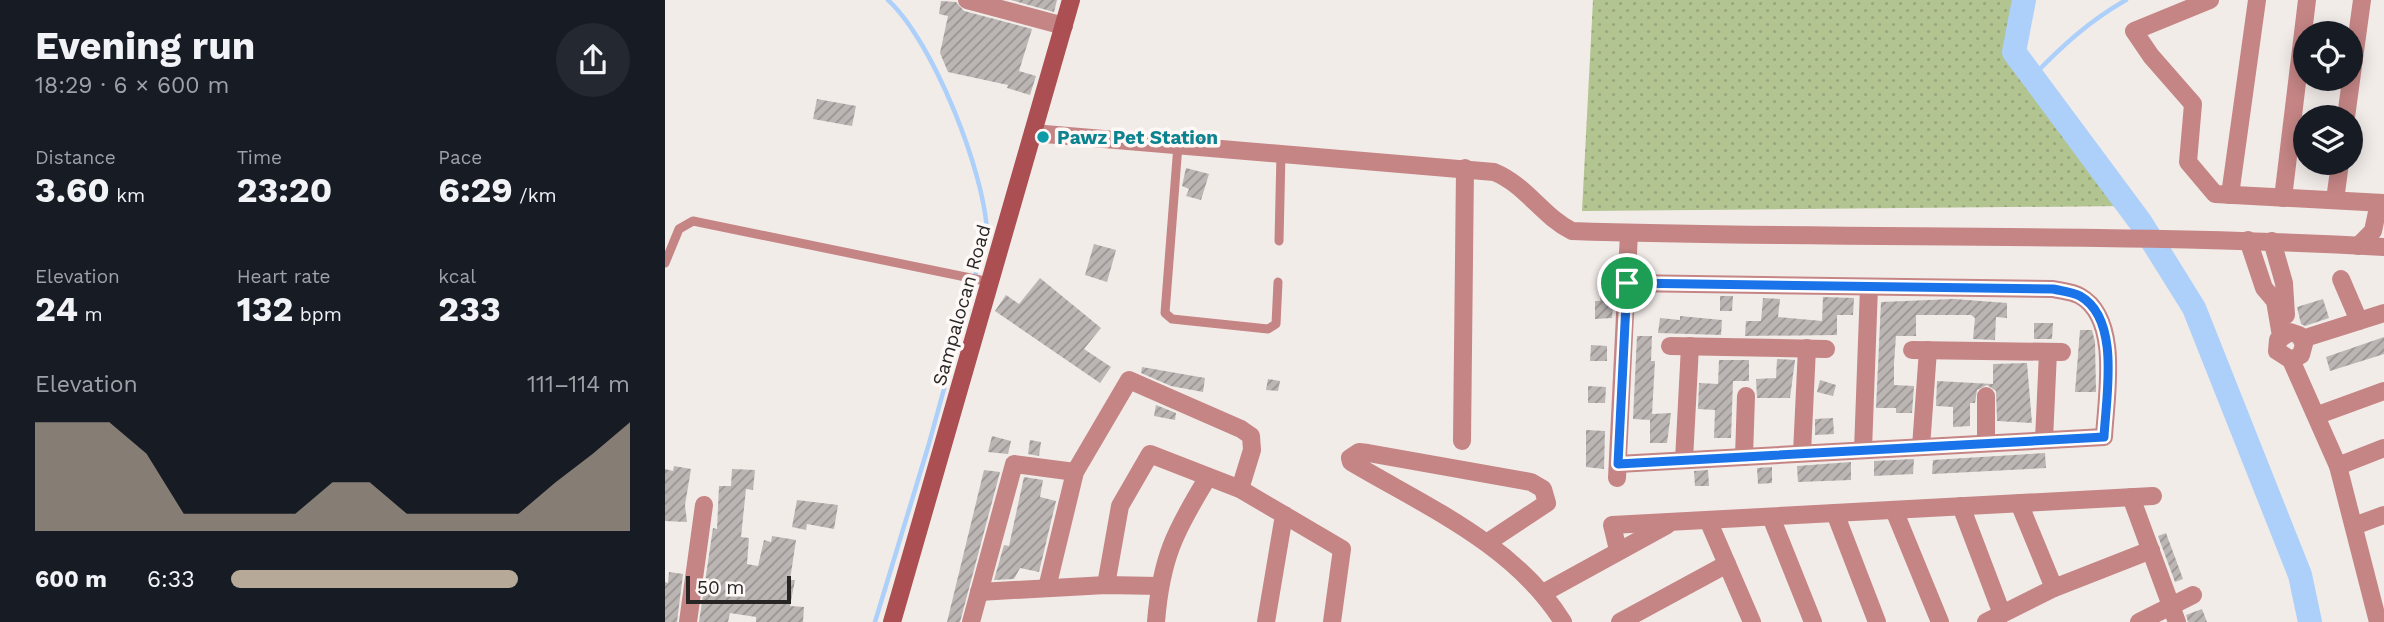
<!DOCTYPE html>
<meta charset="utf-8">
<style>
body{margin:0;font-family:"Work Sans",sans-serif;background:#242831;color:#f1f3f6;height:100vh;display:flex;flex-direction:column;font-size:26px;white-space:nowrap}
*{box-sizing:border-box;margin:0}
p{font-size:23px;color:#9ea1a6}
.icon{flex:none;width:38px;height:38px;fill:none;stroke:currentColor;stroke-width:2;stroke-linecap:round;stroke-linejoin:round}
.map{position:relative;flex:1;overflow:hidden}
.side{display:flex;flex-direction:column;background:#171b24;width:665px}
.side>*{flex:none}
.fabs{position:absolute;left:1628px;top:21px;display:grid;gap:14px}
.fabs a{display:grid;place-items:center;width:70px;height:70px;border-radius:50%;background:#171b24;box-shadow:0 4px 18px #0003;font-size:35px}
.scale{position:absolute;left:21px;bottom:18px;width:105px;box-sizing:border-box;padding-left:7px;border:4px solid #282625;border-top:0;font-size:19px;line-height:24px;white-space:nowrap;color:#282625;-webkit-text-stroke:5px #fef9f7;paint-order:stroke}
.pin{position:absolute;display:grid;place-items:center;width:60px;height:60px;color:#fff;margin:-30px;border:4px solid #fff;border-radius:50%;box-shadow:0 2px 7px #0007}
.round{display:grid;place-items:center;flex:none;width:74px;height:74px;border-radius:37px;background:#242831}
.overview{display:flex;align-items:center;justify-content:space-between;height:119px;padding:0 35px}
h1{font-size:38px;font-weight:700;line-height:52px}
.figures{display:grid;grid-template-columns:repeat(3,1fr);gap:10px;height:119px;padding:7px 35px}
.figures div{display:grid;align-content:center}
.figures b{font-size:35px;font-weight:700}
.figures small{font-size:19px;font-weight:400}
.figures p{font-size:19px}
.chart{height:196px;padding:14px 35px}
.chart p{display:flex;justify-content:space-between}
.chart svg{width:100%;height:126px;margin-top:7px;fill:#b6a998;opacity:.7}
ul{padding:0 35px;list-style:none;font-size:23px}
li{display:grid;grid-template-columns:112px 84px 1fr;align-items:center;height:52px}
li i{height:18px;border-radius:9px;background:#b6a998}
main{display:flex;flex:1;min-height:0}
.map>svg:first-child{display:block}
</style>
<main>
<section class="side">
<div class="overview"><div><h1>Evening run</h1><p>18:29 · 6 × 600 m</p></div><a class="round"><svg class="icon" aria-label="share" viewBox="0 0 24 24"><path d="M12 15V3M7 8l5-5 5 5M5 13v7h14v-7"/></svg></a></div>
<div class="figures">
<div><p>Distance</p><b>3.60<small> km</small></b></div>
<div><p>Time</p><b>23:20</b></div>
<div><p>Pace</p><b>6:29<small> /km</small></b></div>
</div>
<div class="figures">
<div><p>Elevation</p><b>24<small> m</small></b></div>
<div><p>Heart rate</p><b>132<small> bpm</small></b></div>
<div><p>kcal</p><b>233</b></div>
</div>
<div class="chart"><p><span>Elevation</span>111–114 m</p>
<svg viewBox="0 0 160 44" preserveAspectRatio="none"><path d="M0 44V6L10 6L20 6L30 17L40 38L50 38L60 38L70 38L80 27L90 27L100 38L110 38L120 38L130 38L140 27L150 17L160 6V44z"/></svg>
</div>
<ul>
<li><b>600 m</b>6:33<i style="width:72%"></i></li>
</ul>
</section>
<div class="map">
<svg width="1719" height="622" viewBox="0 0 1719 622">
<defs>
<pattern id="grass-dots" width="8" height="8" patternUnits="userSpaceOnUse" patternTransform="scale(1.75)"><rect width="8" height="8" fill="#b2c490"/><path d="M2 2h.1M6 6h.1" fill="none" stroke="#99a87c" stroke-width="1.8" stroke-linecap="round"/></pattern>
<pattern id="building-hatch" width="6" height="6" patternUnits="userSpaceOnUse" patternTransform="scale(1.75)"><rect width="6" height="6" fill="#bbb5b3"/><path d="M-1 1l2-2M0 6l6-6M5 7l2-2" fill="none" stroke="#989391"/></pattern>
</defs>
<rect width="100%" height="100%" fill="#f2ece9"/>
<!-- grass -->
<polygon fill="url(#grass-dots)" points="928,0 1359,0 1349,52 1463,206 917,211"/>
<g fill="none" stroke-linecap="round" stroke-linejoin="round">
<!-- stream -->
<g stroke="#add0fb" stroke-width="4.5">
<path d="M1367,77C1397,46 1424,21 1461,0"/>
<path d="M210,622L263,447L322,233C320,173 268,41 223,0"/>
</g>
<!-- river -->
<polyline stroke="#add0fb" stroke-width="24" points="1359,0 1349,52 1476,223 1529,308 1635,575 1645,622"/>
</g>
<!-- building -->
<g fill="url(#building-hatch)">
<polygon points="346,0 392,0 389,12"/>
<polygon points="276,1 291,2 299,11 367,29 354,71 371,76 365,95 342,88 343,85 283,72 275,53 283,16 274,14"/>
<polygon points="152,99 191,106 187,126 148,119"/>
<polygon points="521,168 544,174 536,200 521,196 524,189 517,186"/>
<polygon points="429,244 451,250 442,282 420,275"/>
<polygon points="938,269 946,269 946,281 950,281 947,318 930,319 930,301 935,301"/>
<polygon points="375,278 436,328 419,349 446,367 435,383 330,311 341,295 354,304"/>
<polygon points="1055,296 1068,296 1067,311 1055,311"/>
<polygon points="1158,297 1189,298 1188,315 1172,315 1172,335 1080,336 1081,321 1096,321 1098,298 1115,299 1113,317 1157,321"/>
<polygon points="1289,299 1342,303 1342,318 1331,317 1330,340 1308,339 1310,318 1306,315 1251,315 1251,336 1231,336 1229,363 1229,385 1249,386 1247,413 1231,413 1231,408 1211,408 1216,302"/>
<polygon points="1658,299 1664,318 1640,326 1636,324 1632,307"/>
<polygon points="1015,316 1057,320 1056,335 993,333 995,318 1015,320"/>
<polygon points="1369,323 1388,323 1387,339 1369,339"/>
<polygon points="1415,330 1427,330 1430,342 1431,392 1410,392"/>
<polygon points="972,336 987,336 986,361 990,361 987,414 1006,413 1002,443 985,443 985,420 968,419"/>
<polygon points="1719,337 1719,354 1665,371 1661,357"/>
<polygon points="926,345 942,346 942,361 925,361"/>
<polygon points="1112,359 1130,360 1125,398 1092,398 1091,379 1111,378"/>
<polygon points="1054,360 1084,360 1084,381 1068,381 1066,438 1049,438 1050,410 1033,409 1034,383 1053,384"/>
<polygon points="1362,363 1367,423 1332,421 1331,391 1322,385 1312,390 1310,403 1305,403 1305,426 1288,427 1288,407 1271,406 1272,381 1328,384 1328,364"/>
<polygon points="477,367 540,378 538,392 506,386 476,373"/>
<polygon points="603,379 615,381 613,391 601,390"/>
<polygon points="1155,380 1171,385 1168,396 1152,392"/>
<polygon points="923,386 941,387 940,403 923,403"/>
<polygon points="491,405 511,413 510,420 489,416"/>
<polygon points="1168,418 1169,434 1150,435 1150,419"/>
<polygon points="921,430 940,431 939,469 921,467"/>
<polygon points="327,436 346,441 343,454 323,452"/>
<polygon points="365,440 376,442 374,456 363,454"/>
<polygon points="1380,453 1381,468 1267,474 1268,460"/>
<polygon points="1249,459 1248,474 1209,476 1209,461"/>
<polygon points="1186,462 1186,480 1133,482 1132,466"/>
<polygon points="9,466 26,469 20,505 22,522 0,521 0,469 8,471"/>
<polygon points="1107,467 1107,483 1093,484 1092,468"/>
<polygon points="67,469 90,470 88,490 81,489 76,537 84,538 82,564 93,566 99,540 106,542 107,536 131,540 125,580 130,580 125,606 139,607 138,622 91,622 91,617 65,613 63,622 34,622 48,528 52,529 54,486 66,486"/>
<polygon points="319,470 335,472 295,622 282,622"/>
<polygon points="1043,470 1044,486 1030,486 1029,471"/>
<polygon points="359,477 378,480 375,497 391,501 374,572 355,568 349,579 329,580 339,545 344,546"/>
<polygon points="132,500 173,505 169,529 142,524 141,530 127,527"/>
<polygon points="1501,533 1518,579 1510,582 1493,536"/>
<polygon points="4,572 18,574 12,622 0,622 0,582 3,583"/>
<polygon points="1537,609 1542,622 1523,622 1521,615"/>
</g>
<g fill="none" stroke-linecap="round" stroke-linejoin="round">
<!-- lane -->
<g stroke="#c58585" stroke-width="9">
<polyline points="513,145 500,313 507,319 603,329 611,324 613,282"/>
<polyline points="614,241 616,153"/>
<polyline points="0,263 14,229 28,221 325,282"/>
</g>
<!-- street -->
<g stroke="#c58585" stroke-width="18">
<polyline points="302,0 399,26"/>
<polyline points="1545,0 1469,31 1486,56 1528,104 1523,162 1550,194 1719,203"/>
<polyline points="1681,117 1697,0"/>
<path d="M368,133L829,172C861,185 877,216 907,231C1178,240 1449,232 1719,247"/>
<polyline points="1565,195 1592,0"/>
<polyline points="1618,198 1642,0"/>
<polyline points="1670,200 1675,163"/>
<polyline points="1583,240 1599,288 1610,301 1616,336"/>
<polyline points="1607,241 1619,283 1621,315"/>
<polyline points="1693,246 1708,231 1714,203"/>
<polyline points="1676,279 1694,321"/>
<polyline points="1637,339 1719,313"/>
<polyline points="1005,346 1161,349"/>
<polyline points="1247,350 1397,352"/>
<polyline points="1626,360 1636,355 1639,344 1634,335 1625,332 1613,340 1612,351 1626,360 1673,466 1713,622"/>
<polyline points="1653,415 1719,391"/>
<polyline points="1379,440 1383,352"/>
<polyline points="797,441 800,168"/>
<polyline points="1321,443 1321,396"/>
<polyline points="1256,447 1263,350"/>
<polyline points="1198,450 1204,287"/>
<polyline points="1137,453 1142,348"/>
<polyline points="1079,457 1081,396"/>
<polyline points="1019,460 1025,346"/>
<path d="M953,464L1439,437C1441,397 1456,319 1415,296C1408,292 1397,291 1388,289L962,283"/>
<polyline points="1673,466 1719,448"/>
<polyline points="952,478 964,233"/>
<polyline points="1466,497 1512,622"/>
<polyline points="1354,503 1389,588"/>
<polyline points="1296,506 1337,614"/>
<polyline points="1229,510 1275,622"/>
<polyline points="1170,513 1212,622"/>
<polyline points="1106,517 1148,622"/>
<polyline points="1043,520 1087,622"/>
<polyline points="1689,526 1719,515"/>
<path d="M823,542L882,503L878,489L866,482L703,453L694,452L685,458L686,462C762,507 850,545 898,622"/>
<polyline points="953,550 947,525 1488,496"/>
<polyline points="441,585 455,506 485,454 575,489 677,549 667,622"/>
<polyline points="382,588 410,472 464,380 576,429 586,436 587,450 575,489"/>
<polyline points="314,592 441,585 494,586"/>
<polyline points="880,592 1002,525"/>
<polyline points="23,622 39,505"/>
<polyline points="306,622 349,464 410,472"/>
<path d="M491,622C496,558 510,531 543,477"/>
<polyline points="601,622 619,515"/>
<polyline points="955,622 1062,564"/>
<polyline points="1321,622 1389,588 1486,550"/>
<polyline points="1474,622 1528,595"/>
</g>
<!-- secondary -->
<polyline stroke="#ab4f53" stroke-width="18" points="227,622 406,0"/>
</g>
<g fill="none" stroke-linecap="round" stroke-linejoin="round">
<!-- route casing -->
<g stroke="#fff" stroke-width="14">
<path id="route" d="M962,283L1388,289C1397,291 1408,292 1415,296C1456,319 1441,397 1439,437L953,464Z"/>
</g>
<!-- route -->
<use href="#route" stroke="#1a73e8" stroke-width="9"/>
</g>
<!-- markers -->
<circle fill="#0f9aa8" stroke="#fef9f7" stroke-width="2.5" cx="378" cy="137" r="7"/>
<g text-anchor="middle" stroke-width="7" stroke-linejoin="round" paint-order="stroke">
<!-- culture labels -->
<g font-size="19" font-weight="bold" fill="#0d838f" stroke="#fef9f7" text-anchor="start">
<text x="392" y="144">Pawz Pet Station</text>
</g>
<!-- street labels -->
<g font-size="19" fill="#282625" stroke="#fef9f7">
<text transform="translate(296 305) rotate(-74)" y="7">Sampalocan Road</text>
</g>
</g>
</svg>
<div class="fabs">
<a><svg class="icon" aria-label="locate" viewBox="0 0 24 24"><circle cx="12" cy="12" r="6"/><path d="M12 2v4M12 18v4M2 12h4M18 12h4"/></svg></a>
<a><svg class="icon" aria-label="layers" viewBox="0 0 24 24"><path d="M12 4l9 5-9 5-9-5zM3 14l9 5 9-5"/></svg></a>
</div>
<div class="scale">50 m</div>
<div class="pin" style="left:962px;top:283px;background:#1e9e55"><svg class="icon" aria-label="arrive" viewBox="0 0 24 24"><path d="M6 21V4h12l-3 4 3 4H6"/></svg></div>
</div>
</main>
